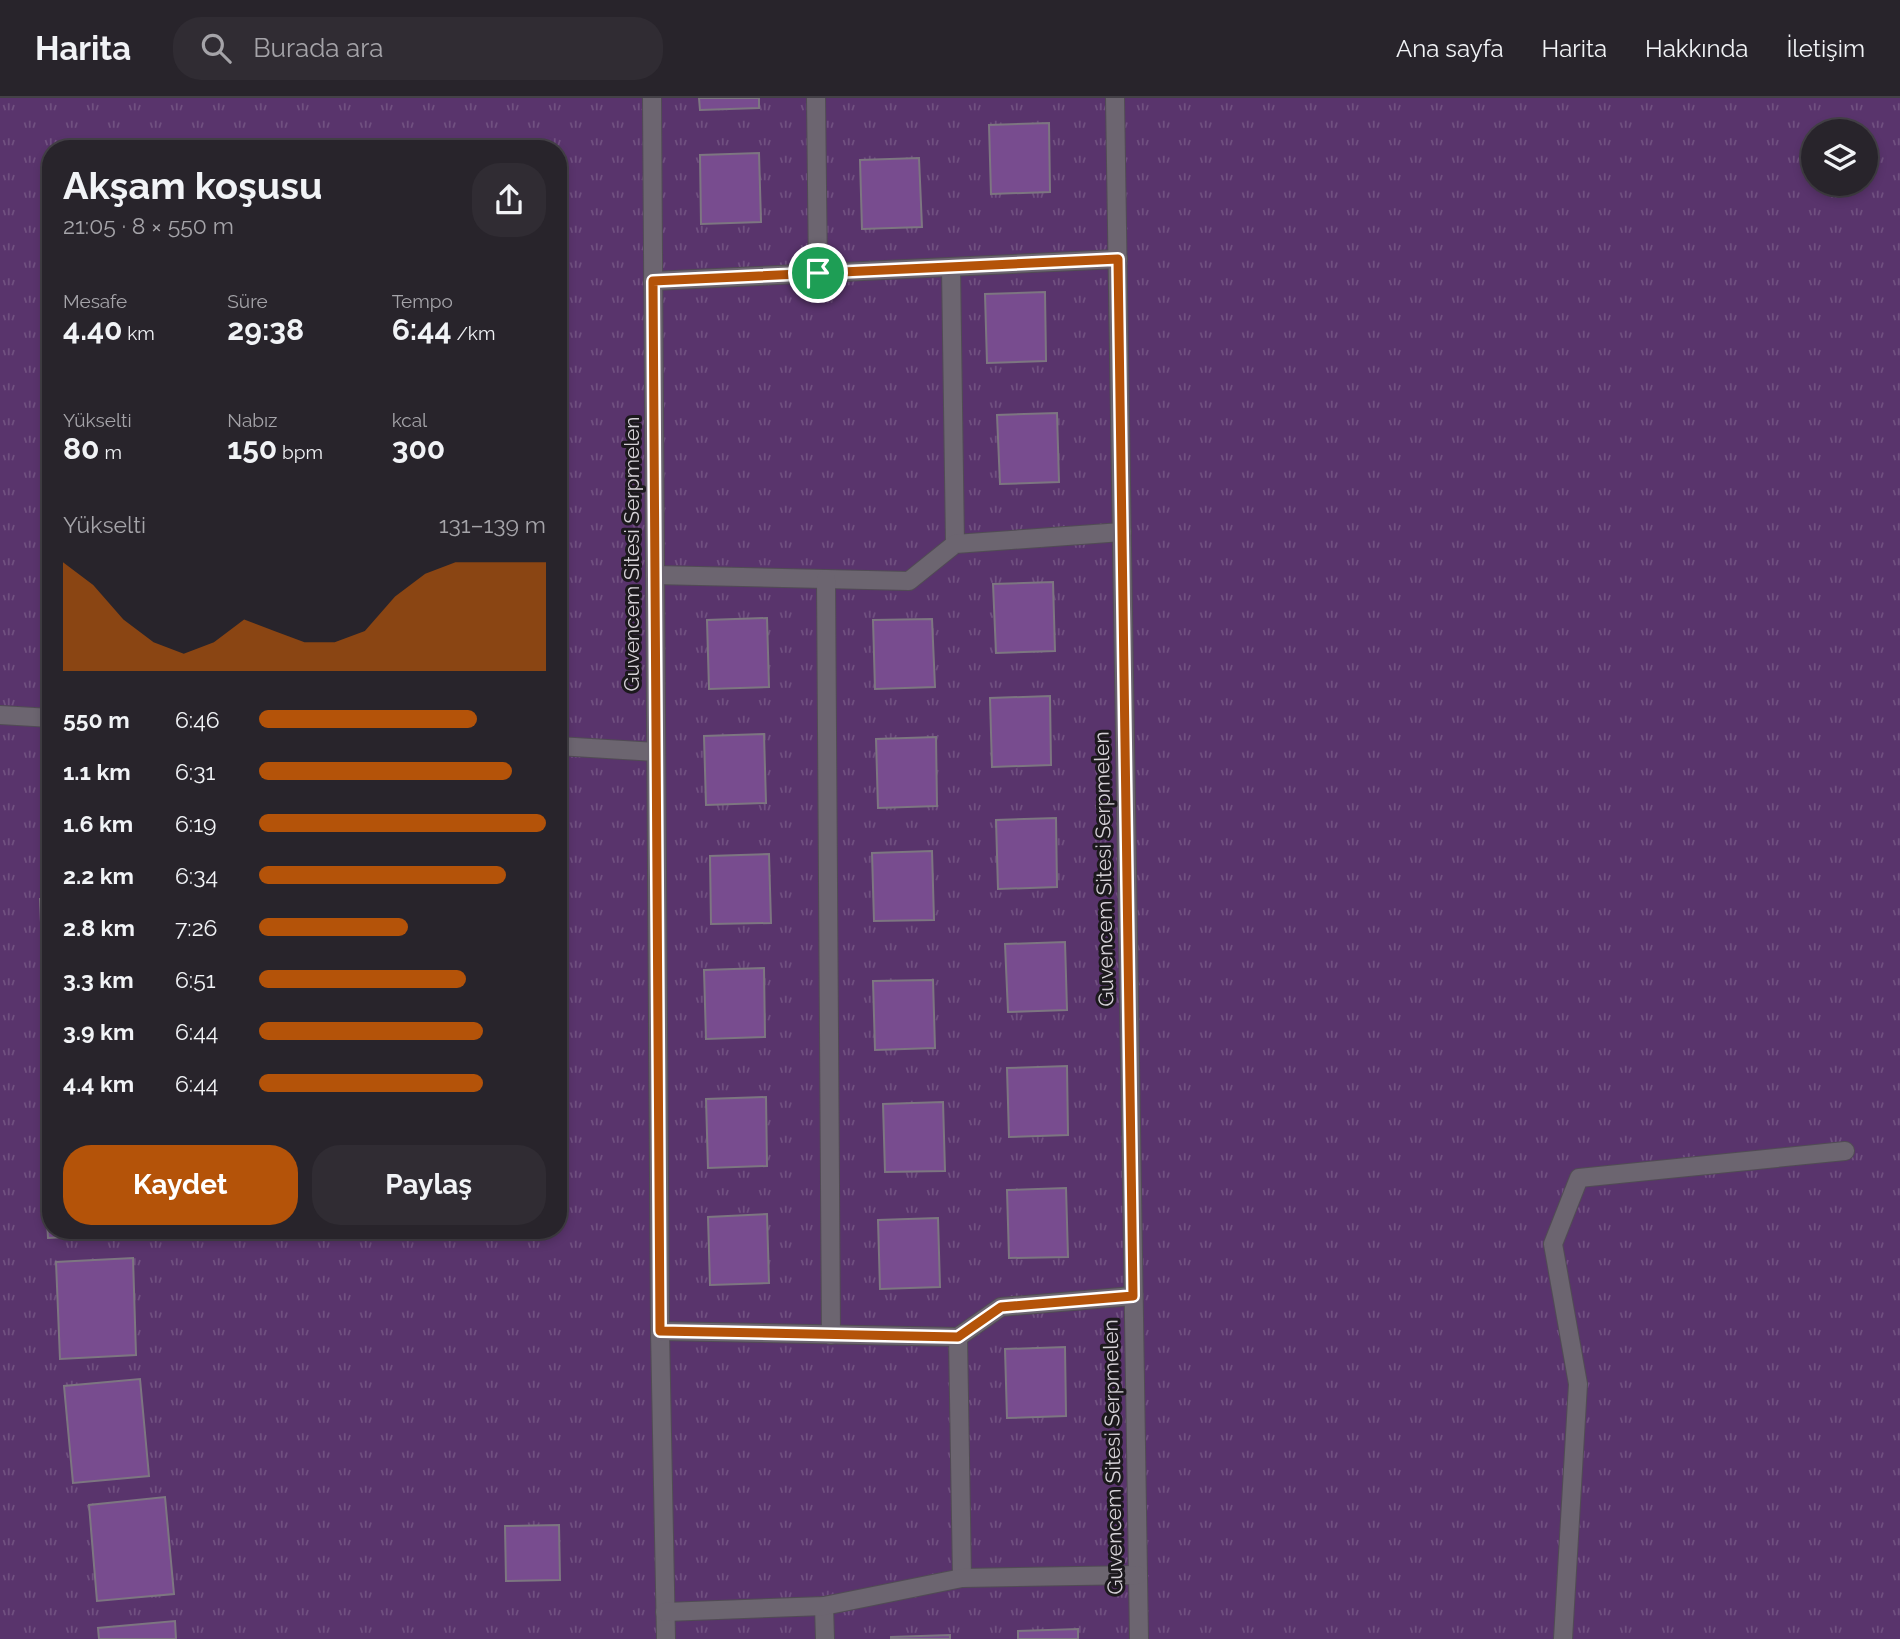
<!DOCTYPE html>
<html lang="tr">
<meta charset="utf-8">
<style>
body{margin:0;font-family:Raleway,sans-serif;background:#302c33;color:#f1f3f6;height:100vh;display:flex;flex-direction:column;font-size:26px;white-space:nowrap}
*{box-sizing:border-box;margin:0}
p{font-size:23px;color:#a5a4a9}
.icon{flex:none;width:38px;height:38px;fill:none;stroke:currentColor;stroke-width:2;stroke-linecap:round;stroke-linejoin:round}
.map{position:relative;flex:1;overflow:hidden}
.side{position:absolute;left:42px;top:42px;width:525px;height:1099px;display:flex;flex-direction:column;background:#28242b;border-radius:28px;box-shadow:0 4px 10px #0003,0 0 0 2px #444147}
.side>*{flex:none}
.tools{position:absolute;left:1801px;top:21px;display:grid;gap:14px}
.tools a{display:grid;place-items:center;width:77px;height:77px;border-radius:50%;background:#28242b;box-shadow:0 4px 10px #0003,0 0 0 2px #444147;font-size:35px}
.pin{position:absolute;display:grid;place-items:center;width:60px;height:60px;color:#fff;margin:-30px;border:4px solid #fff;border-radius:50%;box-shadow:0 2px 7px #0007}
.round{display:grid;place-items:center;flex:none;width:74px;height:74px;border-radius:28px;background:#302c33}
.overview{display:flex;align-items:center;justify-content:space-between;height:119px;padding:0 21px}
h1{font-size:38px;font-weight:700;line-height:52px}
.metrics{display:grid;grid-template-columns:repeat(3,1fr);gap:10px;height:119px;padding:7px 21px}
.metrics div{display:grid;align-content:center}
.metrics b{font-size:30px;font-weight:700}
.metrics small{font-size:19px;font-weight:400}
.metrics p{font-size:19px}
.chart{height:196px;padding:14px 21px}
.chart p{display:flex;justify-content:space-between}
.chart svg{width:100%;height:126px;margin-top:7px;fill:#b45309;opacity:.7}
.cta{display:flex;gap:14px;margin-top:auto;padding:14px 21px}
.cta a{flex:1;height:80px;border-radius:28px;background:#b45309;color:#fff;font-size:28px;font-weight:700;line-height:80px;text-align:center}
.cta a+a{background:#302c33;color:#f1f3f6}
ul{padding:0 21px;list-style:none;font-size:23px}
li{display:grid;grid-template-columns:112px 84px 1fr;align-items:center;height:52px}
li i{height:18px;border-radius:9px;background:#b45309}
header{display:flex;align-items:center;gap:42px;box-sizing:border-box;height:98px;padding:0 35px;background:#28242b;border-bottom:2px solid #444147}
header strong{font-size:33px}
nav{display:flex;gap:38px;margin-inline-start:auto;font-size:24px}
.search{width:490px;height:63px;background:#302c33;display:flex;align-items:center;gap:18px;box-sizing:border-box;padding:0 24px;border-radius:28px;color:#a5a4a9;font-size:26px}
.map>svg:first-child{display:block}
</style>
<header>
<strong>Harita</strong>
<div class="search"><svg class="icon" aria-label="search" viewBox="0 0 24 24"><circle cx="10" cy="10" r="6"/><path d="M15 15l6 6"/></svg>Burada ara</div>
<nav><a>Ana sayfa</a><a>Harita</a><a>Hakkında</a><a>İletişim</a></nav>
</header>
<div class="map">
<svg width="1900" height="1541" viewBox="0 0 1900 1541">
<defs>
<pattern id="grass-tufts" width="24" height="20" patternUnits="userSpaceOnUse" patternTransform="scale(1.75)"><rect width="24" height="20" fill="#59346c"/><path d="M3 7l-1-3M5 7V3M7 7l1-3M15 17l-1-3M17 17v-4M19 17l1-3" fill="none" stroke="#705080"/></pattern>
</defs>
<rect width="100%" height="100%" fill="#363039"/>
<!-- grass -->
<path fill="url(#grass-tufts)" fill-rule="evenodd" d="M0,0H1900V1541H0ZM1813,33H1866V86H1813ZM51,51H558V1132H51Z"/>
<!-- building -->
<g fill="#784c8f" stroke="#7d7681" stroke-width="2">
<polygon points="699,0 759,0 759,10 700,12"/>
<polygon points="1049,25 1050,94 991,96 989,27"/>
<polygon points="759,55 761,124 701,126 700,57"/>
<polygon points="919,60 922,129 862,131 860,62"/>
<polygon points="1045,194 1046,263 987,265 985,196"/>
<polygon points="1057,315 1059,384 1000,386 997,317"/>
<polygon points="1053,484 1055,553 996,555 993,486"/>
<polygon points="767,520 769,589 709,591 707,522"/>
<polygon points="932,521 935,589 875,591 873,522"/>
<polygon points="1050,598 1051,667 992,669 990,600"/>
<polygon points="764,636 766,705 706,707 704,638"/>
<polygon points="936,639 937,708 878,710 876,641"/>
<polygon points="1056,720 1057,789 998,791 996,722"/>
<polygon points="932,753 934,822 874,823 872,755"/>
<polygon points="769,756 771,825 711,826 710,758"/>
<polygon points="51,800 51,897 44,897 40,801"/>
<polygon points="1065,844 1067,912 1008,914 1005,846"/>
<polygon points="764,870 765,939 706,941 704,872"/>
<polygon points="933,882 935,950 875,952 873,883"/>
<polygon points="44,918 51,918 51,1015 48,1015"/>
<polygon points="1067,968 1068,1037 1009,1039 1007,970"/>
<polygon points="766,999 767,1068 708,1070 706,1001"/>
<polygon points="943,1004 945,1073 885,1074 883,1006"/>
<polygon points="43,1043 51,1043 51,1132 124,1132 124,1136 48,1140"/>
<polygon points="1066,1090 1068,1159 1009,1160 1007,1092"/>
<polygon points="767,1116 769,1185 710,1187 708,1119"/>
<polygon points="938,1120 940,1189 880,1191 878,1122"/>
<polygon points="133,1160 136,1257 60,1261 56,1164"/>
<polygon points="1065,1249 1066,1318 1007,1320 1005,1251"/>
<polygon points="140,1281 149,1378 73,1385 64,1288"/>
<polygon points="165,1399 174,1496 97,1503 89,1407"/>
<polygon points="559,1427 560,1482 506,1483 505,1428"/>
<polygon points="175,1523 176,1541 99,1541 98,1530"/>
<polygon points="1078,1531 1078,1541 1018,1541 1018,1533"/>
<polygon points="950,1537 950,1541 891,1541 891,1539"/>
</g>
<g fill="none" stroke-linecap="round" stroke-linejoin="round">
<!-- street casing -->
<g stroke="#514c54" stroke-width="20">
<g id="street">
<polyline points="652,0 660,1233 666,1541"/>
<polyline points="816,0 818,175"/>
<polyline points="1115,0 1139,1541"/>
<polyline points="951,169 955,446"/>
<polyline points="653,183 1118,161"/>
<polyline points="655,477 909,483 955,446 1122,434"/>
<polyline points="826,481 831,1237"/>
<polyline points="0,617 51,620"/>
<polyline points="558,648 656,654"/>
<polyline points="660,1233 958,1239 1001,1209 1133,1198"/>
<polyline points="958,1239 962,1480"/>
<polyline points="824,1508 825,1541"/>
<polyline points="665,1514 824,1508 962,1480 1138,1477"/>
<polyline points="1563,1541 1578,1286 1553,1146 1579,1080 1845,1053"/>
</g>
</g>
<!-- street -->
<use href="#street" stroke="#6c6570" stroke-width="18"/>
</g>
<g fill="none" stroke-linecap="round" stroke-linejoin="round">
<!-- route casing -->
<g stroke="#fff" stroke-width="14">
<polygon id="route" points="1118,161 1133,1198 1001,1209 958,1239 660,1233 653,183"/>
</g>
<!-- route -->
<use href="#route" stroke="#b45309" stroke-width="9"/>
</g>
<g text-anchor="middle" stroke-width="6" stroke-linejoin="round" paint-order="stroke">
<!-- street labels -->
<g font-size="21" fill="#d5d1d7" stroke="#1c191d">
<text transform="translate(632 456) rotate(-90)" y="7">Guvencem Sitesi Serpmelen</text>
<text transform="translate(1104 771) rotate(-91)" y="7">Guvencem Sitesi Serpmelen</text>
<text transform="translate(1113 1359) rotate(-91)" y="7">Guvencem Sitesi Serpmelen</text>
</g>
</g>
</svg>
<div class="tools">
<a><svg class="icon" aria-label="layers" viewBox="0 0 24 24"><path d="M12 4l9 5-9 5-9-5zM3 14l9 5 9-5"/></svg></a>
</div>
<div class="pin" style="left:818px;top:175px;background:#1e9e55"><svg class="icon" aria-label="arrive" viewBox="0 0 24 24"><path d="M6 21V4h12l-3 4 3 4H6"/></svg></div>
<section class="side">
<div class="overview"><div><h1>Akşam koşusu</h1><p>21:05 · 8 × 550 m</p></div><a class="round"><svg class="icon" aria-label="share" viewBox="0 0 24 24"><path d="M12 15V3M7 8l5-5 5 5M5 13v7h14v-7"/></svg></a></div>
<div class="metrics">
<div><p>Mesafe</p><b>4.40<small> km</small></b></div>
<div><p>Süre</p><b>29:38</b></div>
<div><p>Tempo</p><b>6:44<small> /km</small></b></div>
</div>
<div class="metrics">
<div><p>Yükselti</p><b>80<small> m</small></b></div>
<div><p>Nabız</p><b>150<small> bpm</small></b></div>
<div><p>kcal</p><b>300</b></div>
</div>
<div class="chart"><p><span>Yükselti</span>131–139 m</p>
<svg viewBox="0 0 160 44" preserveAspectRatio="none"><path d="M0 44V6L10 14L20 26L30 34L40 38L50 34L60 26L70 30L80 34L90 34L100 30L110 18L120 10L130 6L140 6L150 6L160 6V44z"/></svg>
</div>
<ul>
<li><b>550 m</b>6:46<i style="width:76%"></i></li>
<li><b>1.1 km</b>6:31<i style="width:88%"></i></li>
<li><b>1.6 km</b>6:19<i style="width:100%"></i></li>
<li><b>2.2 km</b>6:34<i style="width:86%"></i></li>
<li><b>2.8 km</b>7:26<i style="width:52%"></i></li>
<li><b>3.3 km</b>6:51<i style="width:72%"></i></li>
<li><b>3.9 km</b>6:44<i style="width:78%"></i></li>
<li><b>4.4 km</b>6:44<i style="width:78%"></i></li>
</ul>
<div class="cta"><a>Kaydet</a><a>Paylaş</a></div>
</section>
</div>
